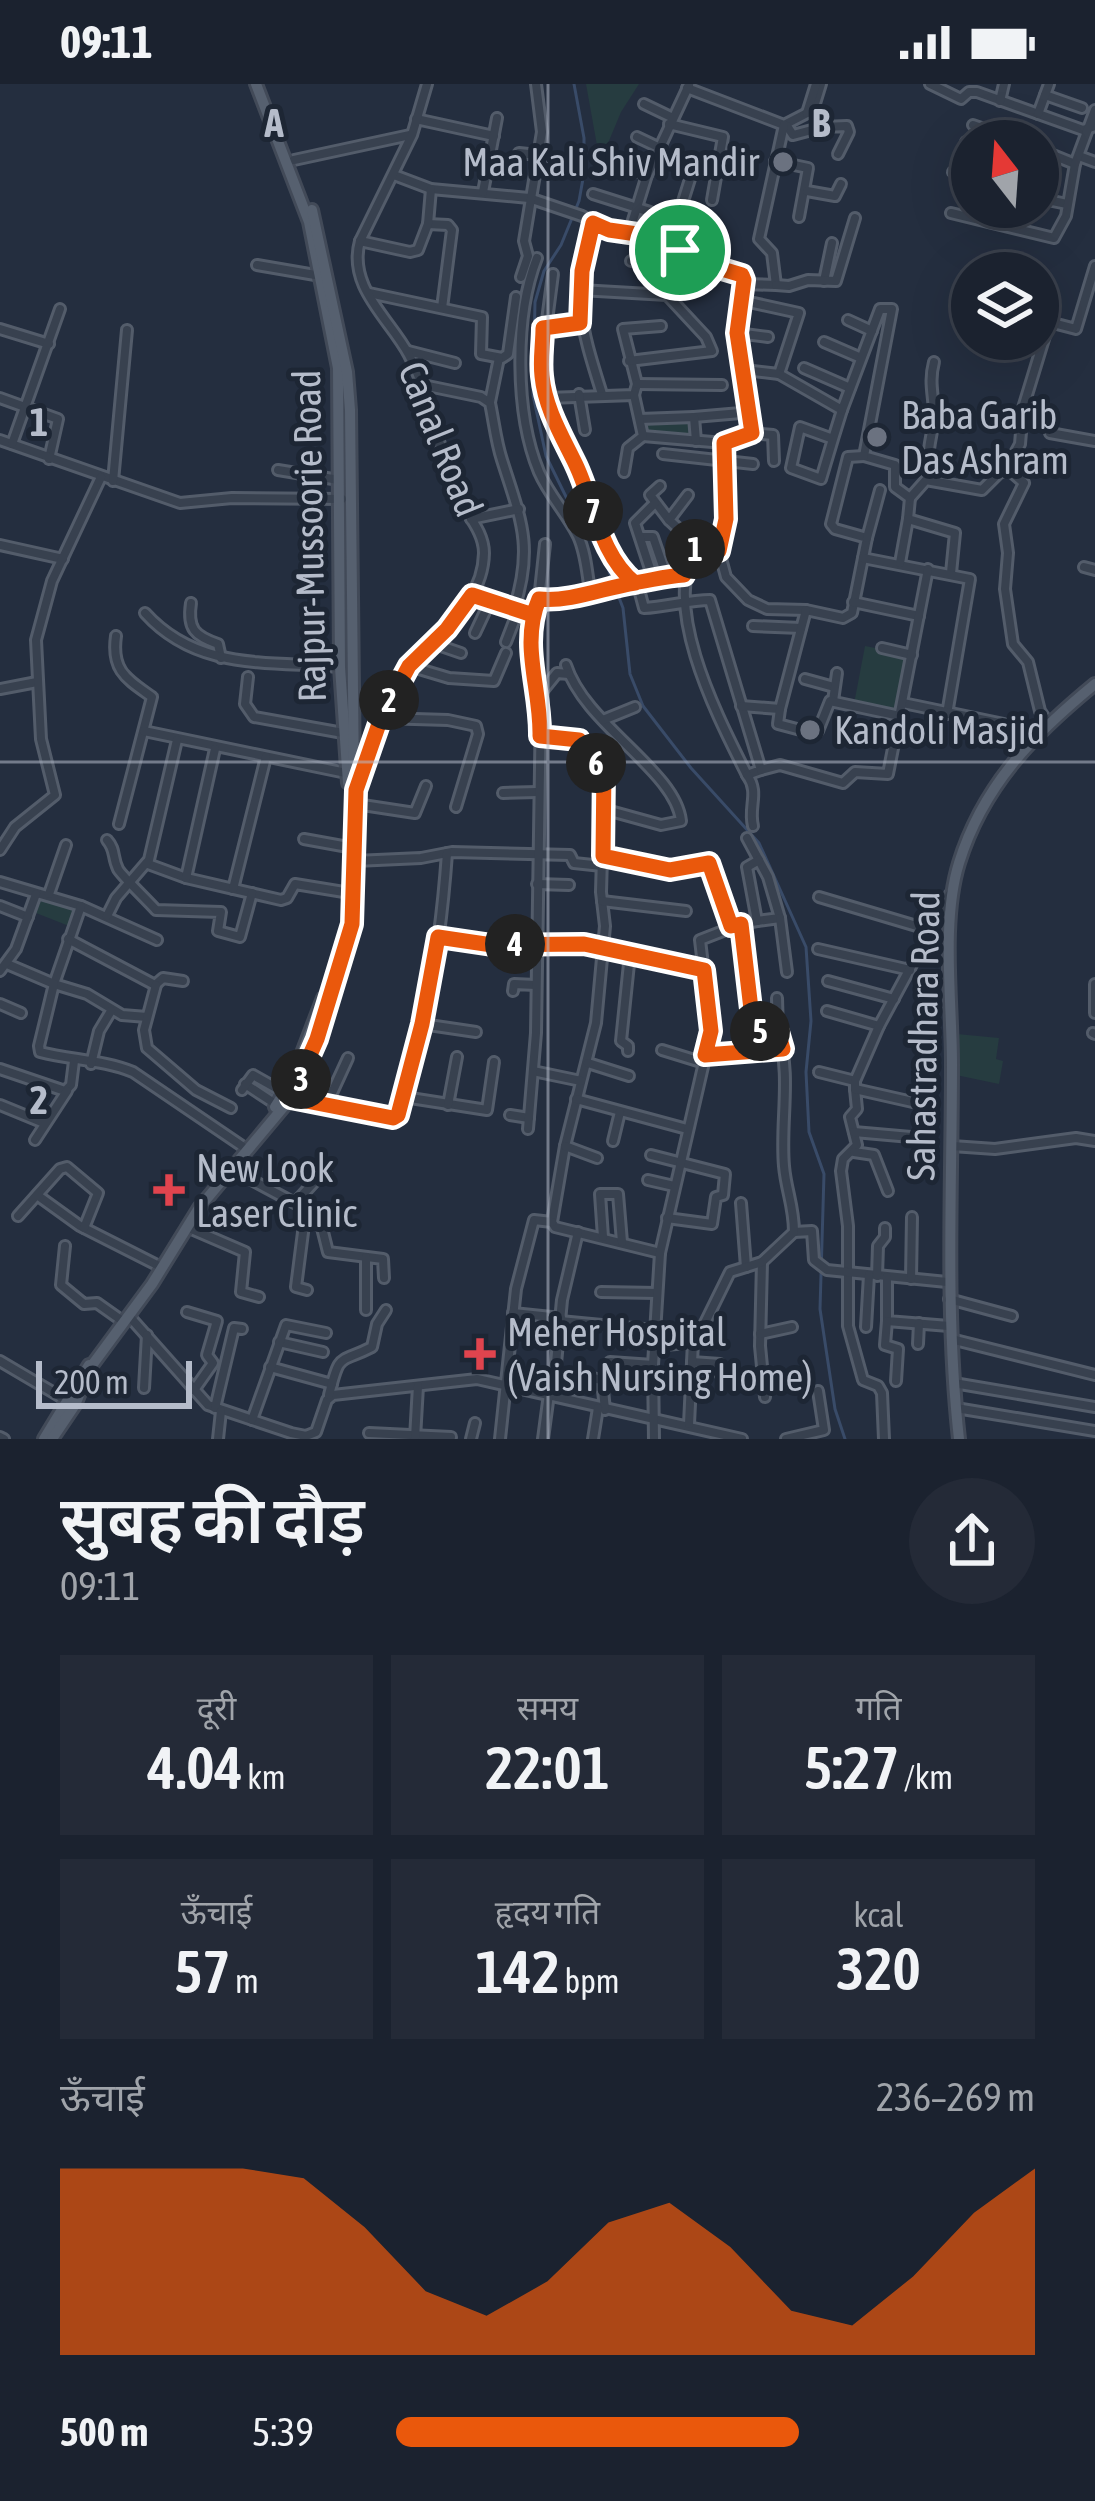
<!DOCTYPE html>
<html lang="hi">
<meta charset="utf-8">
<style>
body{margin:0;font-family:"Asap Condensed","Noto Sans Devanagari",sans-serif;background:#242a37;color:#f1f3f6;height:100vh;display:flex;flex-direction:column;font-size:45px;white-space:nowrap}
*{box-sizing:border-box;margin:0}
p{font-size:39px;color:#a0a4aa}
.icon{flex:none;width:66px;height:66px;fill:none;stroke:currentColor;stroke-width:2;stroke-linecap:round;stroke-linejoin:round}
.map{position:relative;height:1355px;overflow:hidden}
.drawer{display:flex;flex-direction:column;background:#1b222f;flex:1}
.drawer>*{flex:none}
.needle{width:78px;rotate:343deg}
.fabs{position:absolute;left:951px;top:36px;display:grid;gap:24px}
.fabs a{display:grid;place-items:center;width:108px;height:108px;border-radius:50%;background:#1b222f;box-shadow:0 12px 48px #0002,0 0 0 3px #393f4b;font-size:60px}
.scale{position:absolute;left:36px;bottom:30px;width:156px;box-sizing:border-box;padding-left:12px;border:6px solid #b5bcca;border-top:0;font-size:33px;line-height:42px;white-space:nowrap;color:#b5bcca;-webkit-text-stroke:9px #1d2634;paint-order:stroke}
.pin{position:absolute;display:grid;place-items:center;width:102px;height:102px;color:#fff;margin:-51px;border:6px solid #fff;border-radius:50%;box-shadow:0 3px 12px #0007}
.km{position:absolute;width:60px;height:60px;margin:-30px;border-radius:50%;background:#222;color:#fff;font-size:33px;line-height:60px;text-align:center}
.round{display:grid;place-items:center;flex:none;width:126px;height:126px;border-radius:63px;background:#242a37}
.head{display:flex;align-items:center;justify-content:space-between;height:204px;padding:0 60px}
h1{font-size:66px;font-weight:600;line-height:90px}
.metrics{display:grid;grid-template-columns:repeat(3,1fr);gap:18px;height:204px;padding:12px 60px}
.metrics div{display:grid;align-content:center;border-radius:0px;background:#242a37;text-align:center}
.metrics b{font-size:60px;font-weight:600}
.metrics small{font-size:33px;font-weight:400}
.metrics p{font-size:33px}
.chart{height:336px;padding:24px 60px}
.chart p{display:flex;justify-content:space-between}
.chart svg{width:100%;height:216px;margin-top:12px;fill:#ea580c;opacity:.7}
ul{padding:0 60px;list-style:none;font-size:39px}
li{display:grid;grid-template-columns:192px 144px 1fr;align-items:center;height:90px}
li i{height:30px;border-radius:15px;background:#ea580c}
.status{display:flex;justify-content:space-between;align-items:center;height:84px;padding:0 60px;background:#1b222f;direction:ltr}
.status svg{height:33px;fill:currentColor}
.map>svg:first-child{display:block}
</style>
<div class="status"><b>09:11</b><svg viewBox="0 0 49 12"><path d="M0 12V9h3v3zM5 12V6h3v6zM10 12V3h3v9zM15 12V0h3v12zM26 1h20v11H26zM47 4h2v5h-2z"/></svg></div>
<div class="map">
<svg width="1095" height="1355" viewBox="0 0 1095 1355">
<rect width="100%" height="100%" fill="#242e3f"/>
<!-- green -->
<g fill="#263c40">
<polygon points="586,0 639,0 621,28 606,64 598,67"/>
<polygon points="691,336 693,354 645,348 644,338"/>
<polygon points="865,562 907,570 897,627 854,620"/>
<polygon points="42,814 74,826 69,842 36,829"/>
<polygon points="957,950 999,954 996,975 1003,977 999,1000 956,991"/>
</g>
<g fill="none" stroke-linecap="round" stroke-linejoin="round">
<!-- stream -->
<polyline stroke="#394b68" stroke-width="3" points="574,0 584,54 584,89 579,117 561,161 544,187 535,218 533,311 546,372 572,425 605,477 623,524 630,590 643,622 691,684 759,759 806,863 811,937 806,988 809,1048 824,1090 820,1225 835,1325 845,1355"/>
<!-- minor casing -->
<g stroke="#535c6a" stroke-width="14">
<g id="minor">
<polyline points="930,0 961,15 969,8 977,8 1083,46 1095,42"/>
<polyline points="687,4 784,41 813,26 821,0"/>
<polyline points="1045,11 1082,24"/>
<polyline points="1000,17 1004,0"/>
<polyline points="644,20 673,34"/>
<polyline points="807,29 816,0"/>
<polyline points="1038,30 1049,0"/>
<polyline points="416,35 494,52"/>
<polyline points="669,40 723,53 712,116"/>
<polyline points="973,41 1019,57"/>
<polyline points="787,42 793,51 823,43 847,42 849,48 838,70"/>
<polyline points="637,53 658,63"/>
<polyline points="966,58 972,59"/>
<polyline points="1038,65 1075,80"/>
<polyline points="519,69 538,71"/>
<polyline points="1079,72 1095,78"/>
<polyline points="294,76 410,51"/>
<polyline points="775,77 808,84 799,133"/>
<polyline points="615,79 647,91"/>
<polyline points="953,88 972,94"/>
<polyline points="394,91 431,105 529,114 582,132 609,146 643,151 685,168 706,172 722,185 742,191 737,249 752,349 724,359 643,352"/>
<polyline points="807,107 835,112 841,100"/>
<polyline points="483,108 497,34"/>
<polyline points="593,110 650,128"/>
<polyline points="1038,114 1067,120"/>
<polyline points="951,129 1054,154 1066,132 1075,80 1095,26"/>
<path d="M593,139C574,218 578,234 602,310"/>
<polyline points="428,140 448,141 452,146 442,224"/>
<polyline points="629,149 647,91 689,1"/>
<polyline points="360,157 410,168 418,166 428,140 431,105"/>
<polyline points="669,162 690,95"/>
<polyline points="679,166 681,189 696,194"/>
<path d="M537,174C514,233 515,330 539,388C549,411 567,430 578,452C586,469 587,489 590,507"/>
<polyline points="631,177 680,178"/>
<polyline points="257,181 321,192"/>
<polyline points="553,190 542,275 547,314 634,311 637,300 623,245 661,242"/>
<polyline points="521,193 528,172 524,157 542,48 536,0"/>
<polyline points="824,197 832,159"/>
<polyline points="744,200 776,201 772,169 759,155 784,41"/>
<polyline points="776,201 789,202 808,196 836,197 855,134"/>
<polyline points="580,206 667,211 706,253 712,267 629,277"/>
<polyline points="369,209 482,233 481,270 502,274 508,270 516,213"/>
<polyline points="740,216 799,229 779,290"/>
<polyline points="848,236 872,247"/>
<polyline points="543,244 580,239"/>
<polyline points="0,245 49,260"/>
<polyline points="737,249 768,253"/>
<polyline points="824,258 861,274"/>
<polyline points="408,267 455,279"/>
<path d="M934,278C929,297 933,309 934,327C935,352 920,373 936,395"/>
<polyline points="804,284 850,304"/>
<polyline points="744,286 779,290 842,326 833,355 800,343 791,384 821,395 833,355"/>
<polyline points="637,300 722,301"/>
<path d="M423,301L481,313L490,319C494,338 496,358 502,376C521,436 534,462 514,525"/>
<polyline points="579,310 585,346"/>
<polyline points="0,314 58,335 49,375"/>
<polyline points="547,314 604,453 624,489 635,499"/>
<polyline points="490,318 499,274"/>
<polyline points="842,326 880,225 892,225 864,372 895,381 895,403 910,414 908,435 955,449 951,489"/>
<polyline points="694,333 741,329"/>
<polyline points="640,335 694,333 696,357"/>
<polyline points="752,349 773,351 774,377"/>
<polyline points="1050,349 1095,357"/>
<polyline points="0,356 180,419 232,414 342,415"/>
<polyline points="724,359 726,435 719,467 726,493 748,516 767,525 806,526 843,534 852,529 867,454 835,445 831,440 848,373 864,372"/>
<polyline points="12,360 60,225"/>
<polyline points="663,370 753,380"/>
<polyline points="278,386 339,396"/>
<polyline points="624,388 628,364 643,352 634,311"/>
<polyline points="113,397 127,246"/>
<polyline points="660,402 650,411 669,436"/>
<polyline points="688,411 669,436 697,462"/>
<polyline points="910,414 926,396 982,406 999,389 1007,386"/>
<polyline points="471,435 519,425"/>
<polyline points="641,453 653,453 666,491"/>
<polyline points="867,454 880,406"/>
<polyline points="0,461 63,475"/>
<polyline points="863,474 970,495 947,630"/>
<polyline points="900,479 908,435"/>
<polyline points="1084,483 1095,486"/>
<polyline points="653,494 635,439 655,419"/>
<path d="M637,498L644,524C666,523 689,516 710,516L761,686L747,691C719,635 659,522 697,462L719,467"/>
<polyline points="472,511 533,531"/>
<polyline points="539,516 545,460"/>
<polyline points="853,518 919,532"/>
<path d="M191,519C187,545 195,552 218,560L221,574"/>
<path d="M145,529C197,587 269,577 340,583"/>
<polyline points="753,542 801,544"/>
<polyline points="475,549 490,517"/>
<path d="M116,552C111,587 127,595 152,613L119,740"/>
<polyline points="506,558 518,527"/>
<polyline points="432,559 461,569"/>
<polyline points="882,564 912,571"/>
<path d="M566,581C585,641 676,687 681,737L661,741L603,725"/>
<polyline points="409,582 449,594 494,597 506,569"/>
<polyline points="248,593 245,620 254,633 343,649"/>
<polyline points="805,595 834,603"/>
<polyline points="0,605 37,598"/>
<polyline points="540,610 557,589 569,590"/>
<polyline points="833,617 837,589"/>
<polyline points="903,619 1004,640 1013,646 1021,667"/>
<polyline points="741,622 780,625 806,526"/>
<polyline points="780,625 778,640 812,649 818,647 830,617 900,632"/>
<polyline points="381,634 448,636 476,642 478,650 456,723"/>
<polyline points="603,636 635,623"/>
<polyline points="1048,639 1040,627 1028,578 1013,560 1005,505 1008,469 1004,440 1024,399 1007,384 1020,360 1023,324 1048,242 1053,239 1076,245 1095,182"/>
<polyline points="144,647 346,689"/>
<polyline points="540,652 579,655 584,674 604,683"/>
<polyline points="177,656 148,780 186,794 281,816 287,814 295,800 350,809"/>
<polyline points="605,669 601,808 605,842 596,939 565,1062 552,1138 555,1143 660,1169"/>
<polyline points="761,686 780,681 843,699 855,688 888,690 928,485"/>
<path d="M747,691C760,709 748,722 753,742"/>
<path d="M357,700C377,665 381,624 403,589C430,549 483,525 484,469C484,447 466,430 457,411C438,366 432,316 409,271C390,235 347,203 360,157L412,51L427,0"/>
<polyline points="503,709 537,708"/>
<polyline points="356,720 415,729 426,702"/>
<polyline points="747,754 768,793 780,834 757,837"/>
<polyline points="304,755 348,763"/>
<path d="M107,756C116,766 112,773 118,785C121,791 148,817 156,826L221,828L218,847L240,853L252,809"/>
<polyline points="0,766 15,743 55,711 41,655 36,556 52,497 101,393"/>
<polyline points="603,772 670,786 707,778 731,842"/>
<polyline points="355,777 421,774 452,768 570,771 574,779 602,782"/>
<polyline points="186,794 215,665"/>
<polyline points="0,798 81,822 157,856"/>
<polyline points="537,800 569,801"/>
<polyline points="233,805 266,673"/>
<polyline points="49,810 66,761"/>
<polyline points="819,813 930,846"/>
<polyline points="602,817 686,827"/>
<polyline points="0,822 28,833"/>
<polyline points="81,822 54,900 87,910 122,931 147,933"/>
<polyline points="107,832 116,814 147,778"/>
<polyline points="780,834 787,888"/>
<polyline points="438,853 492,861 584,859 704,886"/>
<polyline points="68,855 155,901 163,894 183,897"/>
<polyline points="818,865 910,886"/>
<path d="M7,880L54,900L39,962L40,968C71,976 104,976 133,988L242,1062"/>
<polyline points="0,887 16,865 36,810"/>
<polyline points="828,897 894,915"/>
<polyline points="1095,900 1095,929"/>
<polyline points="156,901 144,946 147,964 196,1006 231,1024"/>
<polyline points="513,907 514,900 536,901"/>
<polyline points="777,914 778,948"/>
<polyline points="0,920 21,929"/>
<polyline points="827,927 879,942"/>
<polyline points="422,940 476,948"/>
<polyline points="1093,949 1095,950"/>
<polyline points="662,966 701,978"/>
<polyline points="628,967 628,962 621,957 630,870"/>
<polyline points="705,971 783,965"/>
<polyline points="588,979 629,992"/>
<polyline points="91,980 99,947 111,927"/>
<polyline points="0,985 65,1007 71,1001 74,977"/>
<polyline points="533,987 581,997"/>
<polyline points="819,988 855,997"/>
<polyline points="245,1000 277,1021"/>
<polyline points="855,1005 857,1025 850,1033 857,1061 843,1075 841,1087 848,1142 848,1242 863,1296 878,1302 882,1309 884,1355"/>
<polyline points="242,1006 253,991 285,1009"/>
<polyline points="404,1013 487,1026 494,978"/>
<path d="M291,1014L393,1034L398,1031C426,948 441,856 447,769"/>
<polyline points="576,1015 687,1045"/>
<polyline points="917,1019 855,1005 855,997 879,942 950,810"/>
<polyline points="0,1021 44,1039"/>
<polyline points="448,1021 457,973"/>
<polyline points="325,1024 348,974"/>
<polyline points="510,1031 529,1034"/>
<path d="M528,1045L536,949L541,618C531,583 525,551 539,516C587,519 635,492 684,491"/>
<polyline points="854,1048 911,1053"/>
<polyline points="35,1056 67,1007"/>
<polyline points="613,1057 620,1028"/>
<polyline points="565,1062 597,1074"/>
<polyline points="952,1062 995,1065 1076,1054 1095,1057"/>
<polyline points="854,1068 874,1071 888,1107"/>
<polyline points="651,1071 725,1090 723,1111 716,1113 712,1140 667,1134"/>
<polyline points="231,1085 319,1132 328,1168 383,1175 384,1194"/>
<polyline points="648,1096 674,1102"/>
<polyline points="37,1111 80,1142 159,1182"/>
<polyline points="295,1119 326,1085"/>
<polyline points="741,1119 746,1183"/>
<polyline points="306,1125 296,1203 307,1206"/>
<polyline points="18,1132 60,1085 67,1083 98,1109 84,1144"/>
<polyline points="187,1143 245,1168 241,1208 259,1213"/>
<polyline points="794,1148 812,1147 814,1176 827,1186 947,1198"/>
<polyline points="603,1153 600,1110 618,1110 622,1158"/>
<polyline points="65,1162 61,1201 84,1220 97,1219 121,1236"/>
<polyline points="366,1173 366,1226"/>
<polyline points="762,1178 760,1262 765,1313"/>
<polyline points="877,1192 878,1162 885,1153 885,1144"/>
<polyline points="887,1193 887,1237 949,1242"/>
<polyline points="911,1195 912,1133"/>
<polyline points="601,1208 657,1209"/>
<polyline points="949,1215 1012,1232"/>
<polyline points="187,1228 217,1237 207,1271 213,1279 194,1306"/>
<polyline points="513,1229 561,1234"/>
<polyline points="129,1232 208,1321 291,1349 306,1352 316,1348 327,1316 333,1311 477,1295 742,1355"/>
<polyline points="560,1237 654,1246"/>
<polyline points="887,1237 885,1261 898,1265 896,1297"/>
<polyline points="866,1243 869,1191"/>
<polyline points="760,1250 792,1243"/>
<polyline points="951,1255 1095,1291"/>
<polyline points="279,1258 323,1268"/>
<polyline points="918,1260 919,1239"/>
<path d="M653,1262L688,1259L697,1255L730,1188L762,1178L794,1148C794,1122 786,1106 784,1082C780,1037 792,992 778,948L762,949L751,925L741,840L757,837L747,783L759,776"/>
<polyline points="0,1277 66,1316"/>
<polyline points="610,1278 653,1281"/>
<polyline points="692,1278 720,1280 720,1290 762,1292"/>
<polyline points="270,1283 332,1300"/>
<polyline points="578,1291 602,1296 605,1326"/>
<polyline points="954,1299 1095,1323"/>
<polyline points="144,1304 147,1251"/>
<path d="M329,1311C340,1267 339,1280 372,1263L377,1240L386,1226"/>
<polyline points="553,1311 562,1216 578,1148"/>
<polyline points="215,1324 234,1244 242,1245"/>
<polyline points="956,1324 1095,1347"/>
<polyline points="252,1336 286,1241 326,1249"/>
<polyline points="689,1340 693,1258"/>
<polyline points="369,1349 451,1353"/>
<polyline points="0,1353 4,1355"/>
<polyline points="415,1354 418,1302"/>
<polyline points="218,1355 221,1327"/>
<polyline points="471,1355 475,1339"/>
<polyline points="500,1355 516,1205 534,1136 552,1138"/>
<polyline points="543,1355 549,1310"/>
<polyline points="593,1355 598,1324"/>
<polyline points="654,1355 653,1281 660,1169 711,948 700,856 741,840"/>
<polyline points="786,1355 824,1346 818,1307"/>
</g>
</g>
<!-- major casing -->
<g stroke="#424a58" stroke-width="16">
<g id="major">
<polyline points="256,0 309,138 338,284 340,583 348,699"/>
<polyline points="312,126 347,288 350,326 354,697"/>
<polyline points="275,1023 291,998 323,914"/>
<polyline points="44,1355 89,1281"/>
<polyline points="52,1355 75,1321 90,1284 152,1200 199,1124 291,1014 303,992 355,825 356,706"/>
<path d="M959,1355C945,1228 952,1107 952,980C952,918 941,837 959,779C983,701 1034,650 1095,600"/>
</g>
</g>
<!-- minor -->
<use href="#minor" stroke="#38414f" stroke-width="8"/>
<!-- major -->
<use href="#major" stroke="#56606f" stroke-width="10"/>
</g>
<g fill="none" stroke-linecap="round" stroke-linejoin="round">
<!-- route casing -->
<g stroke="#fff" stroke-width="24">
<path id="route" d="M680,166L706,172L722,185L742,191L744,196L737,249L752,349L724,359L726,435L719,467L697,462L684,491C665,492 649,497 632,499C601,505 570,518 539,515L533,531L472,511L447,545L409,582L381,634L356,706L352,840L317,955L291,1014L393,1034L398,1031L422,940L438,853L492,861L584,860L704,886L711,947L705,971L783,965L778,948L763,949L751,925L741,840L731,842L709,779L670,786L603,772L604,683L584,674L579,656L540,652C541,604 520,562 539,515C571,518 603,504 635,499C600,471 594,419 576,381C562,352 545,324 542,292C540,276 543,260 543,244L580,239L582,187L593,139L609,146L644,151L680,166"/>
</g>
<!-- route -->
<use href="#route" stroke="#ea580c" stroke-width="15"/>
</g>
<!-- grid -->
<path fill="none" stroke="#b5bcca" stroke-width="3" stroke-opacity="0.55" d="M548,0V1355M0,678H1095"/>
<!-- markers -->
<g fill="#6b7280" stroke="#1d2634" stroke-width="4.5">
<circle cx="783" cy="78" r="12"/>
<circle cx="877" cy="353" r="12"/>
<circle cx="810" cy="646" r="12"/>
</g>
<g fill="#e0444e" stroke="#1d2634" stroke-width="4.5">
<path d="M163 1088h12v12h12v12h-12v12h-12v-12h-12v-12h12z"/>
<path d="M474 1252h12v12h12v12h-12v12h-12v-12h-12v-12h12z"/>
</g>
<g text-anchor="middle" stroke-width="10" stroke-linejoin="round" paint-order="stroke">
<!-- poi labels -->
<g font-size="39" fill="#b5bcca" stroke="#1d2634" text-anchor="start">
<text x="759" y="92" text-anchor="end">Maa Kali Shiv Mandir</text>
<text x="901" y="345">Baba Garib<tspan x="901" dy="45">Das Ashram</tspan></text>
<text x="834" y="660">Kandoli Masjid</text>
<text x="196" y="1098">New Look<tspan x="196" dy="45">Laser Clinic</tspan></text>
<text x="507" y="1262">Meher Hospital<tspan x="507" dy="45">(Vaish Nursing Home)</tspan></text>
</g>
<!-- street labels -->
<g font-size="39" fill="#b5bcca" stroke="#1d2634">
<text transform="translate(441 355) rotate(68)" y="14">Canal Road</text>
<text transform="translate(309 452) rotate(-91)" y="14">Rajpur-Mussoorie Road</text>
<text transform="translate(923 952) rotate(-89)" y="14">Sahastradhara Road</text>
</g>
</g>
<g font-size="39" text-anchor="middle" font-weight="bold" fill="#b5bcca" stroke="#1d2634" stroke-width="10" stroke-linejoin="round" paint-order="stroke">
<text x="274" y="53">A</text>
<text x="821" y="53">B</text>
<text x="39" y="352">1</text>
<text x="39" y="1030">2</text>
</g>
</svg>
<div class="fabs">
<a><svg class="needle" viewBox="-14 -14 28 28"><path d="M0-13l5 13h-10z" fill="#e53935"/><path d="M0 13l5-13h-10z" fill="#a0a4aa"/></svg></a>
<a><svg class="icon" aria-label="layers" viewBox="0 0 24 24"><path d="M12 4l9 5-9 5-9-5zM3 14l9 5 9-5"/></svg></a>
</div>
<div class="scale">200 m</div>
<div class="pin" style="left:680px;top:166px;background:#1e9e55"><svg class="icon" aria-label="arrive" viewBox="0 0 24 24"><path d="M6 21V4h12l-3 4 3 4H6"/></svg></div>
<b class="km" style="left:695px;top:465px">1</b>
<b class="km" style="left:389px;top:616px">2</b>
<b class="km" style="left:301px;top:995px">3</b>
<b class="km" style="left:515px;top:860px">4</b>
<b class="km" style="left:760px;top:947px">5</b>
<b class="km" style="left:596px;top:679px">6</b>
<b class="km" style="left:593px;top:427px">7</b>
</div>
<section class="drawer">
<div class="head"><div><h1>सुबह की दौड़</h1><p>09:11</p></div><a class="round"><svg class="icon" aria-label="share" viewBox="0 0 24 24"><path d="M12 15V3M7 8l5-5 5 5M5 13v7h14v-7"/></svg></a></div>
<div class="metrics">
<div><p>दूरी</p><b>4.04<small> km</small></b></div>
<div><p>समय</p><b>22:01</b></div>
<div><p>गति</p><b>5:27<small> /km</small></b></div>
</div>
<div class="metrics">
<div><p>ऊँचाई</p><b>57<small> m</small></b></div>
<div><p>हृदय गति</p><b>142<small> bpm</small></b></div>
<div><p>kcal</p><b>320</b></div>
</div>
<div class="chart"><p><span>ऊँचाई</span>236–269 m</p>
<svg viewBox="0 0 160 44" preserveAspectRatio="none"><path d="M0 44V6L10 6L20 6L30 6L40 8L50 18L60 31L70 36L80 29L90 17L100 13L110 22L120 35L130 38L140 28L150 15L160 6V44z"/></svg>
</div>
<ul>
<li><b>500 m</b>5:39<i style="width:63%"></i></li>
</ul>
</section>
